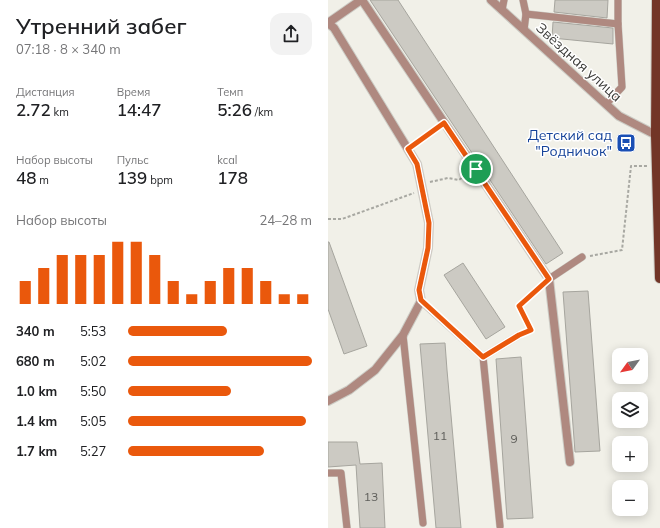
<!DOCTYPE html>
<html lang="ru">
<meta charset="utf-8">
<style>
body{margin:0;font-family:Mulish,sans-serif;background:#f2f2f2;color:#202124;height:100vh;display:flex;flex-direction:column;font-size:15px;white-space:nowrap}
*{box-sizing:border-box;margin:0}
p{font-size:13px;color:#757577}
.icon{flex:none;width:22px;height:22px;fill:none;stroke:currentColor;stroke-width:2;stroke-linecap:round;stroke-linejoin:round}
.map{position:relative;flex:1;overflow:hidden}
.side{display:flex;flex-direction:column;background:#fff;width:328px}
.side>*{flex:none}
.needle{width:26px;rotate:237deg}
.tools{position:absolute;left:284px;top:348px;display:grid;gap:8px}
.tools a{display:grid;place-items:center;width:36px;height:36px;border-radius:8px;background:#fff;box-shadow:0 2px 10px #0003;font-size:20px}
.pin{position:absolute;display:grid;place-items:center;width:34px;height:34px;color:#fff;margin:-17px;border:2px solid #fff;border-radius:50%;box-shadow:0 1px 4px #0007}
.round{display:grid;place-items:center;flex:none;width:42px;height:42px;border-radius:12px;background:#f2f2f2}
.overview{display:flex;align-items:center;justify-content:space-between;height:68px;padding:0 16px}
h1{font-size:22px;font-weight:600;line-height:30px}
.metrics{display:grid;grid-template-columns:repeat(3,1fr);gap:6px;height:68px;padding:4px 16px}
.metrics div{display:grid;align-content:center}
.metrics b{font-size:17px;font-weight:600}
.metrics small{font-size:11px;font-weight:400}
.metrics p{font-size:11px}
.chart{height:112px;padding:8px 16px}
.chart p{display:flex;justify-content:space-between}
.chart svg{width:100%;height:72px;margin-top:4px;stroke:#ea580c;stroke-width:6}
ul{padding:0 16px;list-style:none;font-size:13px}
li{display:grid;grid-template-columns:64px 48px 1fr;align-items:center;height:30px}
li i{height:10px;border-radius:5px;background:#ea580c}
main{display:flex;flex:1;min-height:0}
.map>svg:first-child{display:block}
</style>
<main>
<section class="side">
<div class="overview"><div><h1>Утренний забег</h1><p>07:18 · 8 × 340 m</p></div><a class="round"><svg class="icon" aria-label="share" viewBox="0 0 24 24"><path d="M12 15V3M7 8l5-5 5 5M5 13v7h14v-7"/></svg></a></div>
<div class="metrics">
<div><p>Дистанция</p><b>2.72<small> km</small></b></div>
<div><p>Время</p><b>14:47</b></div>
<div><p>Темп</p><b>5:26<small> /km</small></b></div>
</div>
<div class="metrics">
<div><p>Набор высоты</p><b>48<small> m</small></b></div>
<div><p>Пульс</p><b>139<small> bpm</small></b></div>
<div><p>kcal</p><b>178</b></div>
</div>
<div class="chart"><p><span>Набор высоты</span>24–28 m</p>
<svg viewBox="0 0 160 44" preserveAspectRatio="none"><path d="M5 44V30M15 44V22M25 44V14M35 44V14M45 44V14M55 44V6M65 44V6M75 44V14M85 44V30M95 44V38M105 44V30M115 44V22M125 44V22M135 44V30M145 44V38M155 44V38"/></svg>
</div>
<ul>
<li><b>340 m</b>5:53<i style="width:54%"></i></li>
<li><b>680 m</b>5:02<i style="width:100%"></i></li>
<li><b>1.0 km</b>5:50<i style="width:56%"></i></li>
<li><b>1.4 km</b>5:05<i style="width:97%"></i></li>
<li><b>1.7 km</b>5:27<i style="width:74%"></i></li>
</ul>
</section>
<div class="map">
<svg width="332" height="528" viewBox="0 0 332 528">
<rect width="100%" height="100%" fill="#f1f0e8"/>
<!-- building -->
<g fill="#cccac3" stroke="#a6a59e">
<polygon points="42,0 70,0 235,253 218,264"/>
<polygon points="227,0 280,0 279,18 226,12"/>
<polygon points="225,22 285,28 285,44 224,38"/>
<polygon points="0,242 1,242 39,346 16,354 0,309"/>
<polygon points="135,263 177,327 158,339 116,275"/>
<polygon points="260,291 272,451 247,452 235,292"/>
<polygon points="117,343 119,370 133,528 108,528 92,344"/>
<polygon points="193,357 205,518 179,519 168,359"/>
<polygon points="0,442 29,442 32,464 54,463 57,528 32,528 28,465 0,467"/>
</g>
<g fill="none" stroke-linecap="round" stroke-linejoin="round">
<!-- service casing -->
<g stroke="#ccccc5" stroke-width="8">
<g id="service">
<polyline points="195,0 198,14 196,30"/>
<polyline points="174,10 176,0"/>
<polyline points="198,14 290,24"/>
<polyline points="278,104 294,87 290,24 290,0"/>
<polyline points="221,279 254,257"/>
<polyline points="93,301 155,357 172,526"/>
<polyline points="75,335 95,523"/>
<polyline points="155,357 191,335"/>
<polyline points="0,473 13,473 19,528"/>
</g>
</g>
<!-- minor casing -->
<g stroke="#ccccc5" stroke-width="10">
<g id="minor">
<polyline points="34,0 221,279 242,462"/>
<polyline points="0,23 6,28 89,164 101,223 100,248 91,290 93,301 75,335 47,370 21,390 0,401"/>
<polyline points="0,23 33,0"/>
</g>
</g>
<!-- tertiary casing -->
<g stroke="#ccccc5" stroke-width="10">
<polyline id="tertiary" points="163,0 291,116 328,135"/>
</g>
<!-- primary casing -->
<g stroke="#ccccc5" stroke-width="12">
<polyline id="primary" points="329,0 328,135 332,278"/>
</g>
<!-- path -->
<g stroke="#a8a8a2" stroke-width="2" stroke-dasharray="3 2" stroke-linecap="butt">
<polyline points="87,143 108,128"/>
<polyline points="102,182 120,178 131,180 139,174"/>
<polyline points="0,219 14,219 86,193"/>
<polyline points="262,256 294,250 303,166 319,166"/>
<polyline points="198,332 203,330 191,306 213,286"/>
</g>
<!-- service -->
<use href="#service" stroke="#af8980" stroke-width="7"/>
<!-- minor -->
<use href="#minor" stroke="#af8980" stroke-width="8"/>
<!-- tertiary -->
<use href="#tertiary" stroke="#af8980" stroke-width="8"/>
<!-- primary -->
<use href="#primary" stroke="#723527" stroke-width="10"/>
</g>
<g fill="none" stroke-linecap="round" stroke-linejoin="round">
<!-- route casing -->
<g stroke="#fff" stroke-width="8">
<polygon id="route" points="116,123 221,279 191,306 203,330 191,335 155,357 93,300 91,290 100,248 101,223 89,164 80,149"/>
</g>
<!-- route -->
<use href="#route" stroke="#ea580c" stroke-width="5"/>
</g>
<!-- icons -->
<defs>
<g id="bus-square" transform="scale(1)"><rect x="-9" y="-9" width="18" height="18" rx="4" fill="#1a4fb4" stroke="#fff"/><path d="M-5-6H5V4H4V6H2V4H-2V6H-4V4H-5ZM-3.5-4V0h7V-4ZM-3.5 1.2v1.5H-2V1.2ZM2 1.2v1.5H3.5V1.2Z" fill="#fff"/></g>
</defs>
<g fill-rule="evenodd">
<use href="#bus-square" x="298" y="143"/>
</g>
<g text-anchor="middle" stroke-width="3" stroke-linejoin="round" paint-order="stroke">
<!-- number labels -->
<g font-size="12" fill="#5e5e5a">
<text x="112" y="440">11</text>
<text x="186" y="443">9</text>
<text x="43" y="501">13</text>
</g>
<!-- street labels -->
<g font-size="14" fill="#3a3a37" stroke="#fff">
<text transform="translate(251 62) rotate(42)" y="5">Звёздная улица</text>
</g>
<!-- transit labels -->
<g font-size="14" fill="#164399" stroke="#fff" text-anchor="end">
<text x="284" y="140">Детский сад<tspan x="284" dy="16">"Родничок"</tspan></text>
</g>
</g>
</svg>
<div class="tools">
<a><svg class="needle" viewBox="-14 -14 28 28"><path d="M0-13l5 13h-10z" fill="#e53935"/><path d="M0 13l5-13h-10z" fill="#757577"/></svg></a>
<a><svg class="icon" aria-label="layers" viewBox="0 0 24 24"><path d="M12 4l9 5-9 5-9-5zM3 14l9 5 9-5"/></svg></a>
<a>+</a>
<a>−</a>
</div>
<div class="pin" style="left:148px;top:169px;background:#1e9e55"><svg class="icon" aria-label="arrive" viewBox="0 0 24 24"><path d="M6 21V4h12l-3 4 3 4H6"/></svg></div>
</div>
</main>
